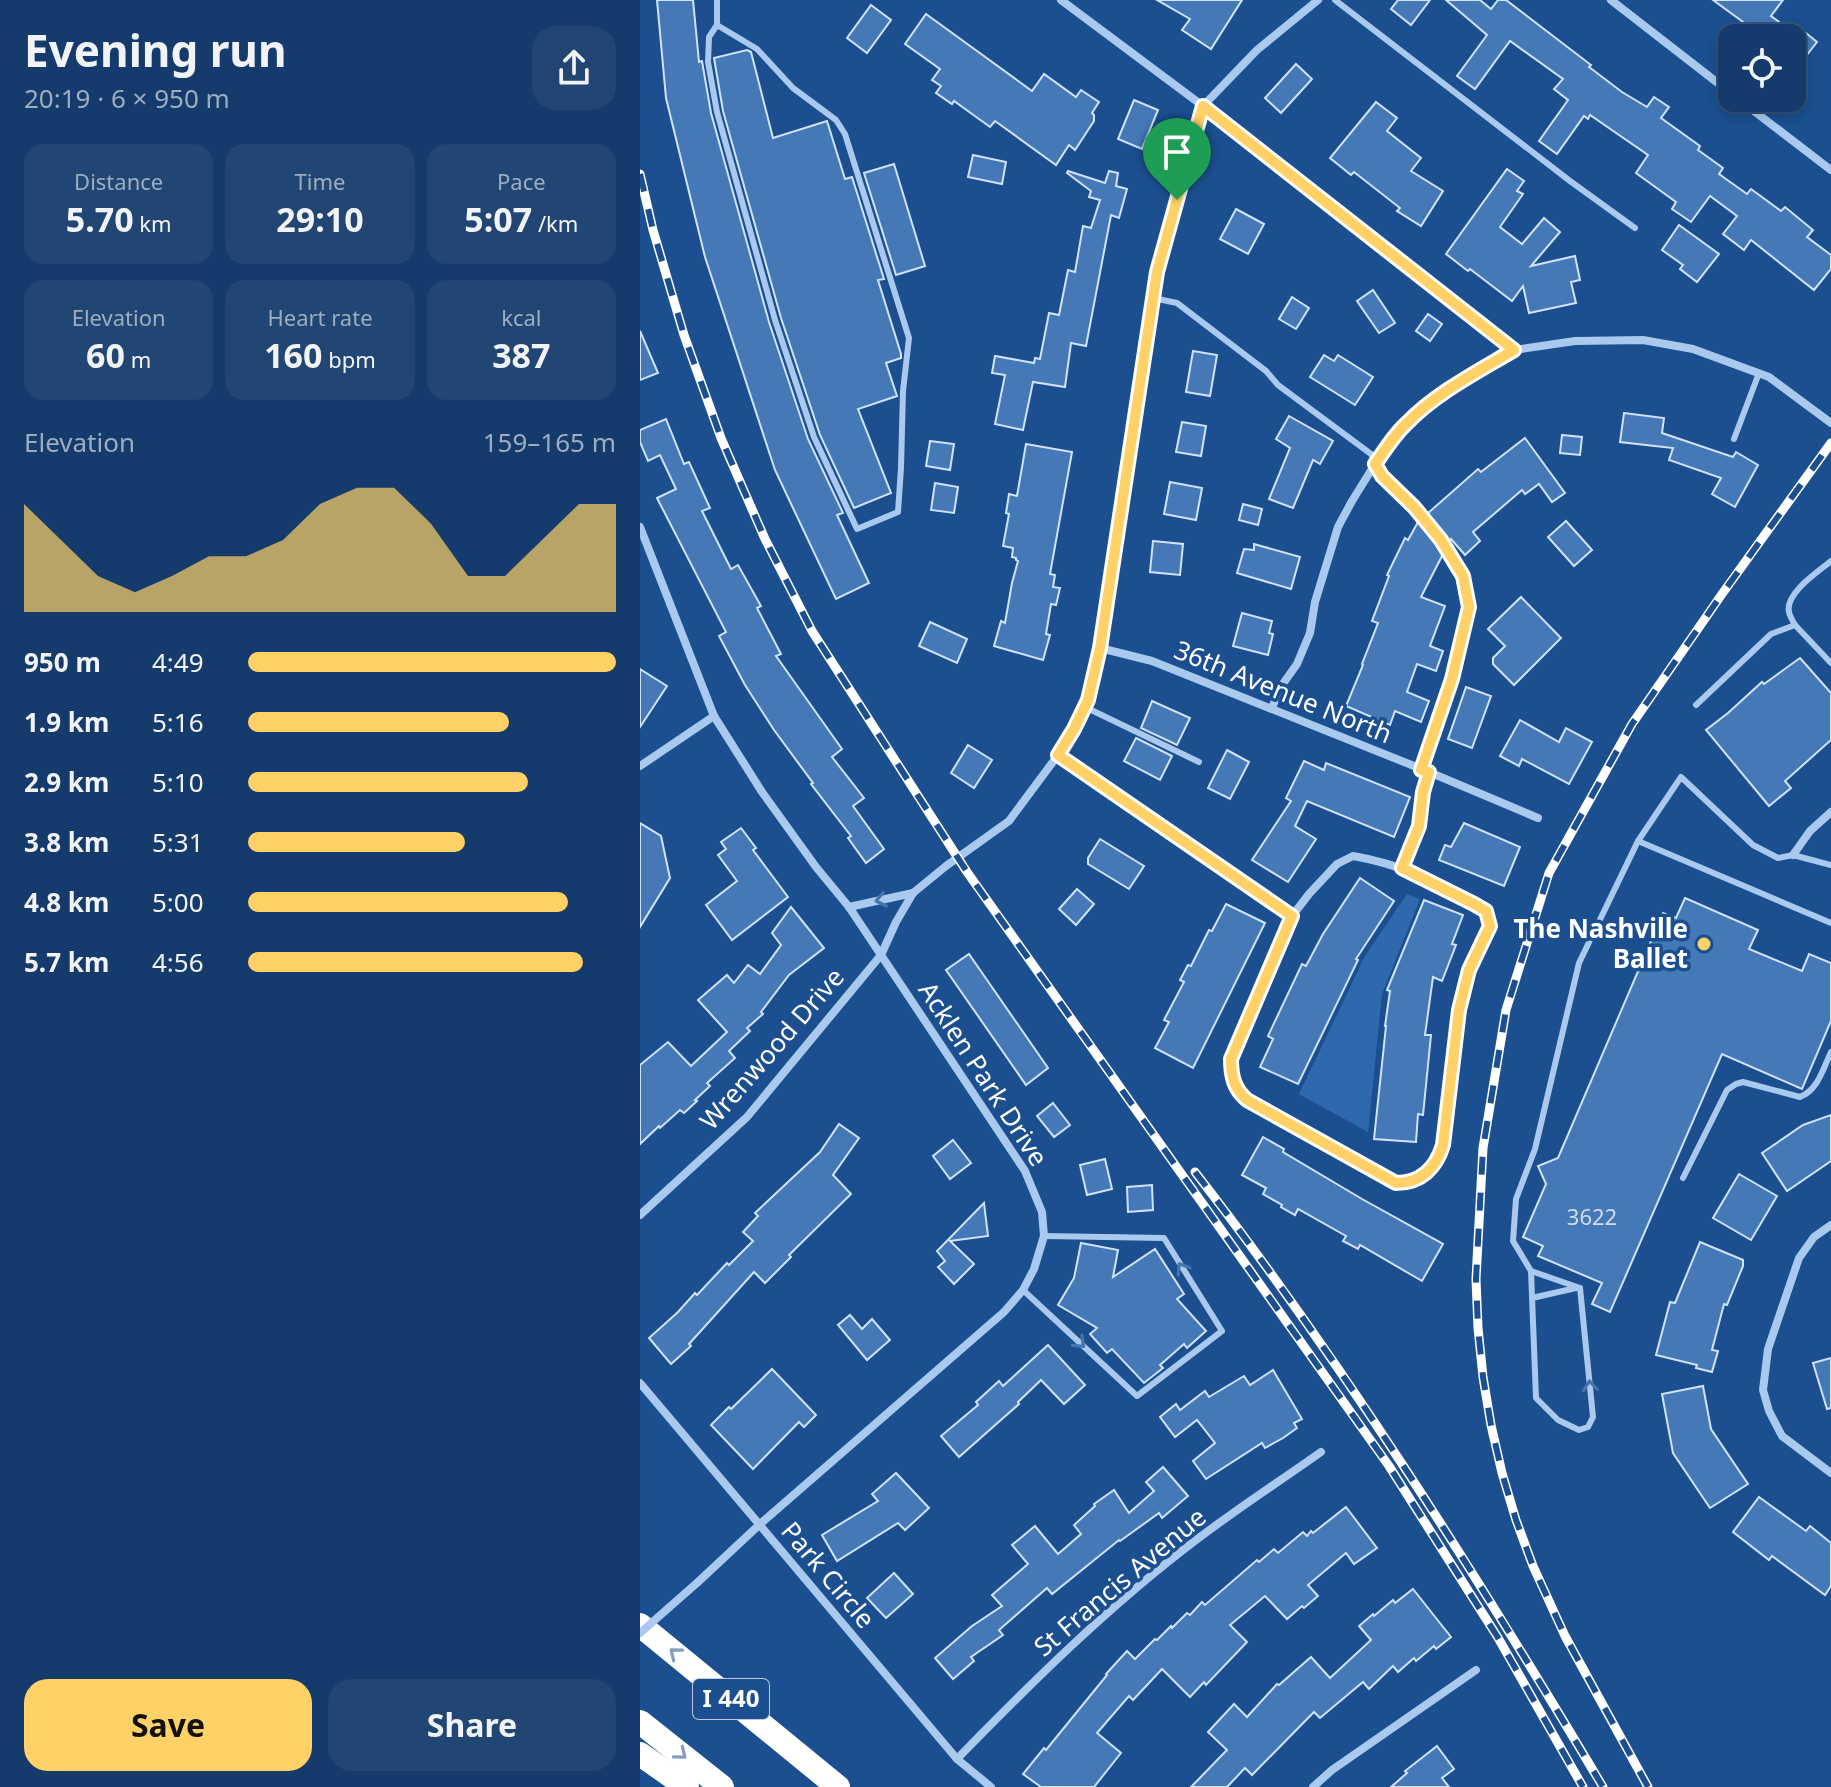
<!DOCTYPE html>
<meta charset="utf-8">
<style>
body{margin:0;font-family:"Noto Sans",sans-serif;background:#214673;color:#f1f3f6;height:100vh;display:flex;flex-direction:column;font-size:30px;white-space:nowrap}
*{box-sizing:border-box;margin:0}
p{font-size:26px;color:#9dadc1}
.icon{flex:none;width:44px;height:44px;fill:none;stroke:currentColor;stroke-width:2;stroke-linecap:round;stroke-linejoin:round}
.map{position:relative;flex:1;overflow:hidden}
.panel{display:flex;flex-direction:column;background:#143b6b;width:640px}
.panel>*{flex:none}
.fabs{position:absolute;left:1078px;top:24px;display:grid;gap:16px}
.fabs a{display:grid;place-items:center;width:88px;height:88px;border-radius:16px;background:#143b6b;box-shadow:0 4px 12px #0003,0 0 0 2px #33557e;font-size:40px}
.pin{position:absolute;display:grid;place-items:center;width:68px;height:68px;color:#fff;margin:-82px -34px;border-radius:50% 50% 50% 0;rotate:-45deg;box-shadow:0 0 8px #0007}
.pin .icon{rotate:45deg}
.round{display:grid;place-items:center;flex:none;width:84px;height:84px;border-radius:24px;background:#214673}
.overview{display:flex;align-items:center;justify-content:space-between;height:136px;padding:0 24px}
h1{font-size:44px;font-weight:700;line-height:60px}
.stats{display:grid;grid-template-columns:repeat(3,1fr);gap:12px;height:136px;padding:8px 24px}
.stats div{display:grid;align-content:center;border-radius:20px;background:#214673;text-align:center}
.stats b{font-size:34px;font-weight:700}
.stats small{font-size:22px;font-weight:400}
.stats p{font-size:22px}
.chart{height:224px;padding:16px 24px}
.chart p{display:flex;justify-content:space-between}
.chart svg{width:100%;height:144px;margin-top:8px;fill:#ffd166;opacity:.7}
.button{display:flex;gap:16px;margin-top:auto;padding:16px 24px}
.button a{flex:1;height:92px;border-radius:24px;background:#ffd166;color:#111;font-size:32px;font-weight:700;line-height:92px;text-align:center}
.button a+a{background:#214673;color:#f1f3f6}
ul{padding:0 24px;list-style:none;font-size:26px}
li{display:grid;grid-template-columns:128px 96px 1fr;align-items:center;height:60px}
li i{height:20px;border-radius:10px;background:#ffd166}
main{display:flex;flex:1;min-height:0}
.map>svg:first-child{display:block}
</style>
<main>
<section class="panel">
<div class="overview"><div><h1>Evening run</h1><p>20:19 · 6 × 950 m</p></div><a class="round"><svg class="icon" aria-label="share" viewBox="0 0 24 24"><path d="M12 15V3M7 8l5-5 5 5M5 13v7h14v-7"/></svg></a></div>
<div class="stats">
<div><p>Distance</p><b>5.70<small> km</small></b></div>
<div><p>Time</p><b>29:10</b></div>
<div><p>Pace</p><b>5:07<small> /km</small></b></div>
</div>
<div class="stats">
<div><p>Elevation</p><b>60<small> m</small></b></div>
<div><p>Heart rate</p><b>160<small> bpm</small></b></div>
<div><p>kcal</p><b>387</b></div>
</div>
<div class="chart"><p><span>Elevation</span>159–165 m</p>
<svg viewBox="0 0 160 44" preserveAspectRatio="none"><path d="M0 44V11L10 22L20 33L30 38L40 33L50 27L60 27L70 22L80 11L90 6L100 6L110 17L120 33L130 33L140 22L150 11L160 11V44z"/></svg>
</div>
<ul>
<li><b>950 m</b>4:49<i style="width:100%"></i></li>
<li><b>1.9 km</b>5:16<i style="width:71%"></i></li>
<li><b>2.9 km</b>5:10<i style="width:76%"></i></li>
<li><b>3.8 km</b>5:31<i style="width:59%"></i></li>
<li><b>4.8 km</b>5:00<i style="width:87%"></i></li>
<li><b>5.7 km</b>4:56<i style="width:91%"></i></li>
</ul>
<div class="button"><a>Save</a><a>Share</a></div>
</section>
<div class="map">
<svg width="1191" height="1787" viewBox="0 0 1191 1787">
<rect width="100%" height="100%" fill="#1b4f8f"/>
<!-- green -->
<polygon fill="#2e69ad" points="767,894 780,899 742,994 728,1132 659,1094 725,956"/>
<!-- building -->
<g fill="#4478b7" stroke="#cfe3fa" stroke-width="2">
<polygon points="17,0 53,0 59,62 62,61 71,113 129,322 168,439 203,513 197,515 229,583 196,599 135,470 65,257 26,98"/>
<polygon points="517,0 602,0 571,49 542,30 550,19"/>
<polygon points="758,0 790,0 771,25 751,9"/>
<polygon points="806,0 840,0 851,9 858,0 866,0 951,65 949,67 982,92 1007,107 1014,97 1029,107 1021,118 1060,146 1058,150 1083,168 1079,174 1107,194 1111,189 1141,211 1145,207 1173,230 1167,237 1191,255 1191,269 1174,290 1111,240 1104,250 1083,234 1097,216 1070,196 1051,222 1032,209 1036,202 996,173 1008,155 950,115 948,119 944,116 917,154 899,141 928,100 914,89 923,79 870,41 835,89 817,76 847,35"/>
<polygon points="1073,0 1143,0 1131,16 1161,38 1166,33 1177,42 1152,74 1152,38 1125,38"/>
<polygon points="231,5 251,20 227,53 207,38"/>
<polygon points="286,14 392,91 404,74 436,97 441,90 459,102 452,113 454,115 454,121 435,150 429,145 416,165 355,121 350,127 314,101 312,104 296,93 301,86 292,80 300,69 265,44"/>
<polygon points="107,50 111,52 133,138 187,121 205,179 212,177 244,279 238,280 261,354 261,358 246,363 257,396 218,409 251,493 214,508 180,435 141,318 83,111 74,58"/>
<polygon points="656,64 672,79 641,113 625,98"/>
<polygon points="494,100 518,110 502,149 478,139"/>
<polygon points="736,102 757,118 747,131 781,158 771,171 803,191 781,226 757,211 760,208 714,172 711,175 690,158"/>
<polygon points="333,155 366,162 362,184 328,177"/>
<polygon points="254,164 285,266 256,275 224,173"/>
<polygon points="867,169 884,181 877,191 883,194 860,227 882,244 904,218 920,232 891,266 935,256 940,280 931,282 936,303 889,313 883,286 872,301 830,269 828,271 806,254"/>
<polygon points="428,171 465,183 469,171 478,173 476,186 487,189 479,218 471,215 446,346 431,343 425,387 393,382 383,430 355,424 365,375 352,373 355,356 394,363 395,358 400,359 409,313 419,315 428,270 435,272 443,226 451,228 460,200 449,197 451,191 427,173"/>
<polygon points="596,209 624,224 608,254 580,239"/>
<polygon points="1039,225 1079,254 1057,282 1040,269 1043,265 1022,250"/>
<polygon points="733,290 755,323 739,333 717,301"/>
<polygon points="652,297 669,308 656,329 639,319"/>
<polygon points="788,314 802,324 790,341 776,331"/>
<polygon points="0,331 18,373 0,380"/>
<polygon points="553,351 577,355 570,396 546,392"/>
<polygon points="684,355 694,361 698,355 733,377 715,405 670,377"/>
<polygon points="984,413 1024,418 1022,433 1093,457 1096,452 1118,465 1095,507 1072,494 1081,478 1029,460 1033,448 980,442"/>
<polygon points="649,416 693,441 680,464 673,460 653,508 629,499 650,448 636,439"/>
<polygon points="26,419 44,464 49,462 70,508 62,511 91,569 98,565 121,606 117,608 141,654 136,656 202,749 192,757 224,798 213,806 244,849 226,863 208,838 211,836 171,784 173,783 134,730 105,685 79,636 86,632 17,498 36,489 20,455 8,461 0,442 0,430"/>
<polygon points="542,422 566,426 561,456 536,452"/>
<polygon points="922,435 942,437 940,455 920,453"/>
<polygon points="885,438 925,493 912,502 899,484 885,494 882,490 833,532 840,541 825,555 811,539 809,542 787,514 838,469 841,472"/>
<polygon points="290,441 314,444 310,470 286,466"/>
<polygon points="386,444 432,452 410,574 415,575 413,587 420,588 416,605 411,604 406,634 410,635 403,660 354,646 361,621 365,623 372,583 378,561 376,560 376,558 372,557 373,548 363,546 369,514 366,513 369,494 377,496"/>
<polygon points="530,482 562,488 556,520 524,514"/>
<polygon points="295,483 318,487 314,513 291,510"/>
<polygon points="603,504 622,509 618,525 599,520"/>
<polygon points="926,521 952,550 934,566 908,537"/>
<polygon points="778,522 803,554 781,597 805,606 790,646 803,651 796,671 777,664 767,692 789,701 781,722 755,711 750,725 706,706 723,665 722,664 738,623 732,621 749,576 747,575 765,538 768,540"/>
<polygon points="513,541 543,544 540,575 510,572"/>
<polygon points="614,544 660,557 651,589 597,573 604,549 614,550"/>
<polygon points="881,597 921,638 874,685 853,664 853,658 865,646 848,629"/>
<polygon points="602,613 632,621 629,633 633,634 628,655 593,646"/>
<polygon points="290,622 327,639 317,663 279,646"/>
<polygon points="1160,658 1191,693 1191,740 1145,781 1151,788 1129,806 1066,730 1088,713 1122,682 1124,684"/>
<polygon points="0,669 27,686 0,727"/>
<polygon points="826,687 851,696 832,748 808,739"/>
<polygon points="512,701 550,718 537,745 501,728"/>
<polygon points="880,720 919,742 926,728 952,742 929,784 882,759 879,766 860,756"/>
<polygon points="496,738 532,756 520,780 484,761"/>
<polygon points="328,745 352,760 334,788 311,773"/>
<polygon points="587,750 609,762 590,799 568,788"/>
<polygon points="664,761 684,770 686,763 770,797 754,837 667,801 655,826 676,839 648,882 612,860 651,801 646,798"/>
<polygon points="0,823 21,836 30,878 0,927"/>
<polygon points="824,823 880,847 864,886 799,860 805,845 811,847"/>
<polygon points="101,828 116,848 113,850 148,897 92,940 66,905 97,881 78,855 86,849 81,842"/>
<polygon points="460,839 504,866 489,889 448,864 448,858"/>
<polygon points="720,878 754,901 716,959 718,960 658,1084 620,1067 633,1039 628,1036 662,964 666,966 683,934"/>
<polygon points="437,889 454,904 436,925 419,909"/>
<polygon points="1045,898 1118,930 1109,949 1162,971 1169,954 1191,963 1191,1021 1162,1089 1082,1054 970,1312 952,1304 962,1283 898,1256 903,1246 883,1237 906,1184 898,1166 918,1158 1023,913 1036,918"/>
<polygon points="784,900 823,915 812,944 816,945 802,981 793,977 785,1035 791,1035 783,1115 778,1114 776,1142 734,1139 746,1026 745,1026 750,991 747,990"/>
<polygon points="586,904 625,923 553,1068 515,1048 529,1022 524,1020 544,982 540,980 548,965 551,966 569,930 572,931"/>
<polygon points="151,907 184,948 149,975 121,1012 123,1014 107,1028 110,1031 89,1051 95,1058 67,1083 70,1086 55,1100 57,1101 44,1113 40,1110 20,1128 19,1126 0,1144 0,1065 28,1042 51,1066 87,1032 58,1000 87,975 94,983 108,965 120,974 141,945 132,933"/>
<polygon points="329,954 408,1068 386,1085 306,970"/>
<polygon points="413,1103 430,1125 414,1137 397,1116"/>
<polygon points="1191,1115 1191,1161 1147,1191 1122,1153 1163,1125"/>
<polygon points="199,1124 219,1138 193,1175 211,1194 149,1255 151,1257 125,1283 114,1272 49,1344 51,1346 31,1364 9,1338 38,1312 55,1293 57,1295 87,1263 89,1265 113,1241 103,1232 118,1216 115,1213 180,1152"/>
<polygon points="623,1137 644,1149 643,1152 722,1199 803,1244 782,1281 720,1245 718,1249 703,1241 706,1236 658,1209 655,1215 641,1207 642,1205 623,1194 626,1188 602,1175"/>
<polygon points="313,1140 331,1163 310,1179 293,1156"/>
<polygon points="465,1159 472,1189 447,1195 440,1165"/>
<polygon points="1099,1174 1137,1196 1111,1240 1073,1218"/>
<polygon points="512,1185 513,1210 488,1212 487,1187"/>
<polygon points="344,1203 348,1236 310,1241 334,1264 314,1284 298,1267 305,1261 297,1251"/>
<polygon points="1060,1242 1103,1260 1103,1266 1087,1305 1084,1304 1072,1350 1078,1351 1072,1372 1056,1368 1057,1365 1016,1355 1030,1302 1035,1303"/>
<polygon points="441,1243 478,1250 473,1277 515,1249 544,1294 537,1299 566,1331 547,1348 544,1344 520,1365 523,1368 504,1383 472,1349 467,1353 450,1334 457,1328 418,1305 434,1278"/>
<polygon points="210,1315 222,1329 232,1319 250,1340 227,1360 198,1325"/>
<polygon points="408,1345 445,1385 424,1404 401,1380 378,1402 379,1404 319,1457 301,1436 338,1405 336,1402 359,1381 363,1386"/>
<polygon points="1191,1358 1191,1408 1187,1409 1173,1363"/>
<polygon points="132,1369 176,1415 164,1427 159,1422 113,1469 71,1425 89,1407 91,1409"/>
<polygon points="633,1370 662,1419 654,1423 657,1428 643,1438 625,1448 622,1443 566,1479 553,1461 575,1443 557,1420 535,1437 520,1417 536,1404 540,1410 565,1391 569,1397 604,1376 610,1385"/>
<polygon points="1063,1386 1071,1429 1108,1484 1070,1508 1033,1453 1022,1394"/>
<polygon points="523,1467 548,1496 522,1518 519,1513 480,1541 479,1540 412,1594 407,1588 359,1630 363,1635 331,1657 334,1661 313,1679 295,1658 332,1626 362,1606 352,1595 388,1564 372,1545 395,1526 418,1554 441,1534 434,1525 455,1506 454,1504 474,1490 489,1513 514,1491 506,1482"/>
<polygon points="256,1473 289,1508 265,1530 258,1523 197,1561 182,1535 238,1501 232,1494"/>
<polygon points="1119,1497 1166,1531 1170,1526 1191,1543 1191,1586 1185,1595 1132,1556 1129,1560 1093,1532"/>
<polygon points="706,1507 737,1548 714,1564 706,1553 668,1585 678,1596 664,1608 662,1606 647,1619 625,1596 590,1625 607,1642 566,1685 564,1682 550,1697 522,1669 493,1700 489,1696 457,1733 481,1753 454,1787 401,1787 383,1774 404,1748 406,1750 467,1675 466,1674 487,1651 495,1659 515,1639 517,1640 531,1626 532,1628 547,1613 550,1615 562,1602 565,1605 617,1560 619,1562 634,1549 638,1553 663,1532 667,1536 671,1531 673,1533"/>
<polygon points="254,1573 273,1594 246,1618 227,1598"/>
<polygon points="773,1589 811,1637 796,1649 794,1646 776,1661 774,1658 758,1672 753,1666 729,1689 723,1682 680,1718 674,1712 612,1775 605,1768 587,1787 551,1787 587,1750 568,1732 594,1704 607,1717 637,1684 639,1685 671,1657 690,1678 731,1640 719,1626 733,1614 734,1616 753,1600 755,1603"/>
<polygon points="797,1746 814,1769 802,1778 809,1787 751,1787 767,1773 765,1771"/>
</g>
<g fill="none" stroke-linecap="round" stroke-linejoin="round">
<!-- service -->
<g stroke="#a9c9ee" stroke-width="6">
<polyline points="695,0 930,181 995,228"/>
<polyline points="77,25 117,49 153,88 196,120 205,134 269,338 263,391 261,468 258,512 217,529 174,437 135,320 77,112 68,62 69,37 77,25 77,0"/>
<polyline points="513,298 537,303 626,371 638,385 731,454 742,476 774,507 801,540 823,576 829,607 812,679 781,770"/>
<polyline points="1094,439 1119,373"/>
<path d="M1155,625C1153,621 1150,617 1149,612C1145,593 1178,572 1191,561"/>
<polyline points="1056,705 1131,634 1155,625 1191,663"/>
<polyline points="445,707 559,762"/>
<polyline points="998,841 1191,923"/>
<path d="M1043,1178L1087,1090L1096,1084L1103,1082L1160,1097C1178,1090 1183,1069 1191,1052"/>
<polyline points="891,1271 940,1288"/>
<polyline points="940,1288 953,1417 948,1427 939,1430 918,1420 896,1398 891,1271 873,1241 876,1199 895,1149 939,963 998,841 1041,777 1113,845 1138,858 1153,855 1191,865"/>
<polyline points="383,1290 497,1396 582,1331 524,1238 404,1236"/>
<polyline points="892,1298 936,1288"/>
</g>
<!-- minor -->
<g stroke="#a9c9ee" stroke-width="8">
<polyline points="421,0 563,106 874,350"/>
<polyline points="971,0 1092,94"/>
<polyline points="1097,98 1191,170"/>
<polyline points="0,527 74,716 122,792 176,867 209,907 385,1171 402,1212 404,1236 394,1269 383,1290 364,1312 119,1525 58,1582"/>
<polyline points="460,648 512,661 789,772 898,818"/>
<polyline points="632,708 640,688 657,664 670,633 675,602 698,527 712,501 735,464 763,426 781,409 824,379 874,350 935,341 1003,340 1053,349 1129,377 1191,423"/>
<polyline points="418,755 652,916"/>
<polyline points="0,766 74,716"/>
<polyline points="1153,855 1170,831 1191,812"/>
<path d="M713,856C761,864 806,885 846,911L850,926L829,970L819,1010L803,1145C796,1168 781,1183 756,1183L607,1100C594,1089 591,1076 591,1059L652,916L669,894L697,864Z"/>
<polyline points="762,868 779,826 783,792 789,772"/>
<polyline points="209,907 273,893"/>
<polyline points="0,1215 107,1117 241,955 256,922 273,893 306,866 369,821 418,755 434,729 448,700 460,648 517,272 563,106 617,50 678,0"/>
<polyline points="1191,1225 1174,1237 1159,1258 1128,1349 1123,1390 1129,1411 1142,1436 1191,1473"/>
<polyline points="0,1383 317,1759 351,1787"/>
<path d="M317,1759C393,1681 470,1605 556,1540C597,1509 640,1481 681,1452"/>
<polyline points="673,1787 692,1770 836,1670"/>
</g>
<!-- motorway -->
<g stroke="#fff" stroke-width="24">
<polyline points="0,1625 198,1787"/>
<polyline points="0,1722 82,1787"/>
<polyline points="0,1754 47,1787"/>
</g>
<!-- rail casing -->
<g stroke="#fff" stroke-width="9">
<g id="rail">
<polyline points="0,174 13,230 44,335 81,438 125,539 172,631 327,872 749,1466 857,1636 943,1787"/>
<path d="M555,1172C706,1367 837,1576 963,1787"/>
<polyline points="1008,1787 925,1636 893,1566 876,1520 862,1473 851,1425 843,1377 838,1328 836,1279 843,1148 866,1010 909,873 992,724 1082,594 1191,443"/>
</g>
</g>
<!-- rail -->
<use href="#rail" stroke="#1b4f8f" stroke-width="6" stroke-dasharray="18" stroke-linecap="butt"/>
<!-- minor-bridge -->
<polyline stroke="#a9c9ee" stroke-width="8" points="0,1633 58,1582"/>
</g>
<!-- one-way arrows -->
<defs><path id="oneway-chevron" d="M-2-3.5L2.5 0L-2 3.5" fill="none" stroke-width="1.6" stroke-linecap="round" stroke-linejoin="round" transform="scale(2)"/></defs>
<g stroke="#4674ac">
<use href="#oneway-chevron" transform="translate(241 900) rotate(168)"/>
<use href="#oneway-chevron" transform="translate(542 1268) rotate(-122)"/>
<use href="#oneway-chevron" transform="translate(440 1343) rotate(43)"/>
<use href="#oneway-chevron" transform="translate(950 1386) rotate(-96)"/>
</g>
<g stroke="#829ec1">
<use href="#oneway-chevron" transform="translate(35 1653) rotate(-141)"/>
<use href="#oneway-chevron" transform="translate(41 1754) rotate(39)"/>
</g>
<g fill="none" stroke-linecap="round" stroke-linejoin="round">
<!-- route casing -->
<g stroke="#fff" stroke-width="16">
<path id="route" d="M563,106L874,350C837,372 796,393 766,424C754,435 745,450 735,464L742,476L774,507L801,540L823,576L829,607L812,679L781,770L789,772L783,792L779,826L762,868L834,904L846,911L850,926L829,970L819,1010L803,1145C796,1168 781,1183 756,1183L607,1100C594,1089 591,1076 591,1059L652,916L418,755L434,729L448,700L460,648L517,272Z"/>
</g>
<!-- route -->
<use href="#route" stroke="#ffd166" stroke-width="10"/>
</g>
<!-- markers -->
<circle fill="#ffd166" stroke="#1b4f8f" stroke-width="3" cx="1064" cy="944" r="8"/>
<g text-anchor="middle" stroke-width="7" stroke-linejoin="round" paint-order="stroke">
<!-- number labels -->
<g font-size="22" fill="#d0dded">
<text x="952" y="1225">3622</text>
</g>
<!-- shield labels -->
<rect fill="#1b4f8f" stroke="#bbcadd" stroke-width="2" x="53" y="1679" width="76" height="40" rx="6"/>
<g font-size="24" font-weight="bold" fill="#fff">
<text x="91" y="1707">I 440</text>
</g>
<!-- street labels -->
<g font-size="26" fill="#fff" stroke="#1b4f8f">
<text transform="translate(643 692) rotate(22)" y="9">36th Avenue North</text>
<text transform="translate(132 1049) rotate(-49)" y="9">Wrenwood Drive</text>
<text transform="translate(343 1074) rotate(57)" y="9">Acklen Park Drive</text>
<text transform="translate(188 1575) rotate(50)" y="9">Park Circle</text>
<text transform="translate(480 1582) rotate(-40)" y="9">St Francis Avenue</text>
</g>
<!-- poi labels -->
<g font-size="26" font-weight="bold" fill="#fff" stroke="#1b4f8f" text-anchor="end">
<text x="1048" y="938">The Nashville<tspan x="1048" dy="30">Ballet</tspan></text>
</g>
</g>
</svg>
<div class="fabs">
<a><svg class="icon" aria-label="locate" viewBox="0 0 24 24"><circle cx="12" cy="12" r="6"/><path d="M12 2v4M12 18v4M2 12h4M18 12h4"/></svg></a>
</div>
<div class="pin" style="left:537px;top:200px;background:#1e9e55"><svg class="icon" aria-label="arrive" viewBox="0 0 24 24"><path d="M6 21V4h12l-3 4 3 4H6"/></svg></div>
</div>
</main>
